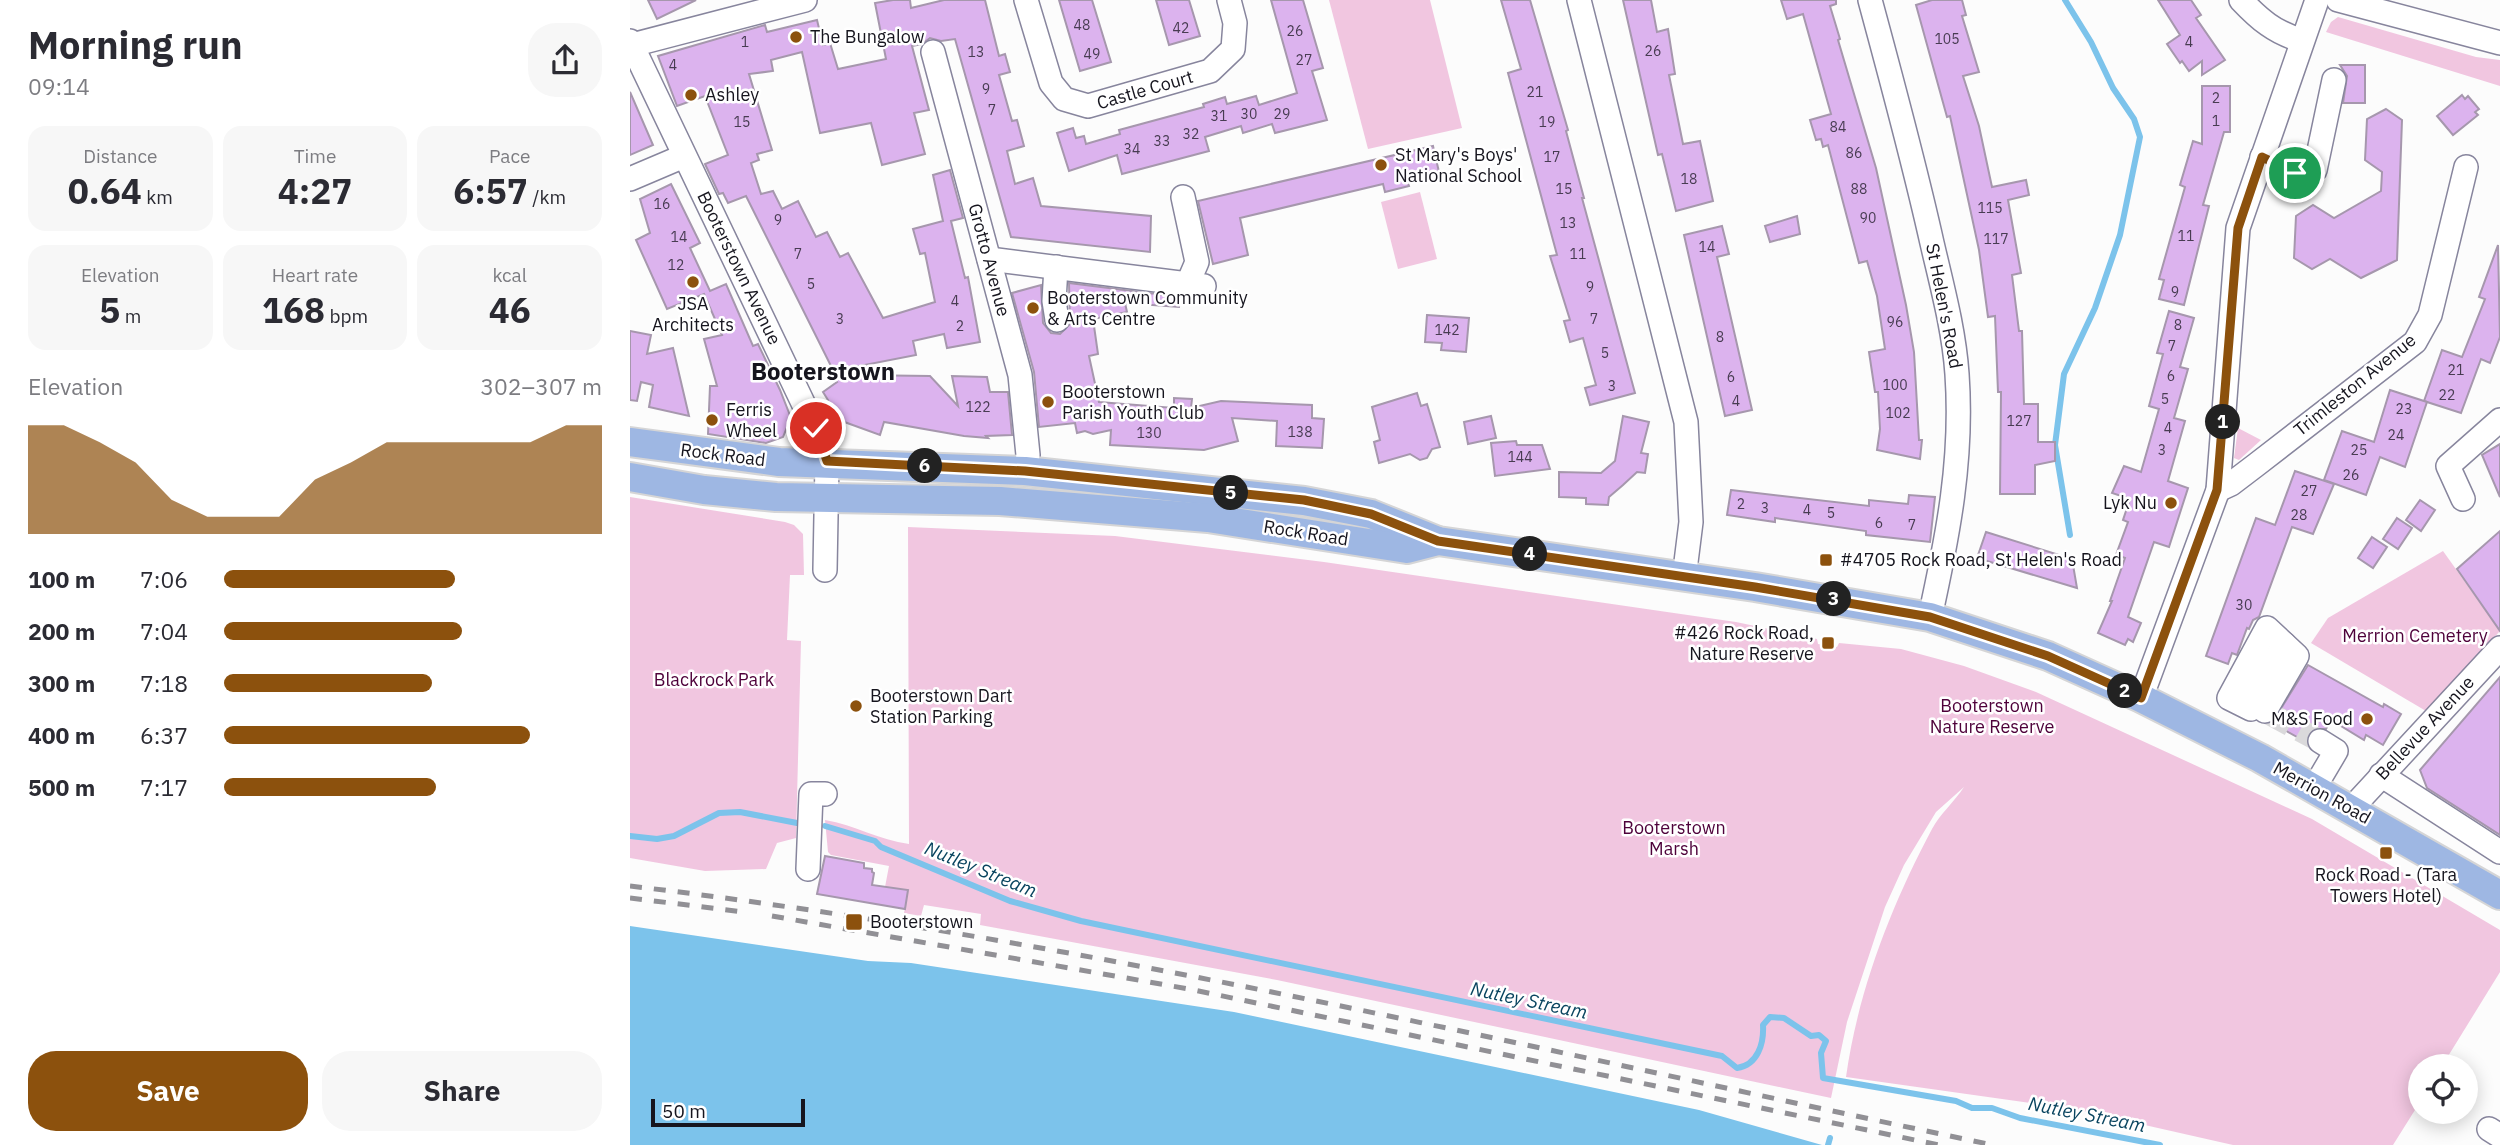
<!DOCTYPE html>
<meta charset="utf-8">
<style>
body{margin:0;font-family:"IBM Plex Sans",sans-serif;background:#f7f7f7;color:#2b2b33;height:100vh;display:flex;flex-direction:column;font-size:26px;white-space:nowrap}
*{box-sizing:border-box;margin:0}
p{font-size:23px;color:#7c7c81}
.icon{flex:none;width:38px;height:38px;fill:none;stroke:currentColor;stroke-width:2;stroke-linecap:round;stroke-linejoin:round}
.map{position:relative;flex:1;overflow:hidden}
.panel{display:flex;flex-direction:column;background:#fff;width:630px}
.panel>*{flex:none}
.fabs{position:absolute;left:1778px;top:1054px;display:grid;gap:14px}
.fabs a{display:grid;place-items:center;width:70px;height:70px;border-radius:50%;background:#fff;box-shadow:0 4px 18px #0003;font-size:35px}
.scale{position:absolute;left:21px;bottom:18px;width:154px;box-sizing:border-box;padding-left:7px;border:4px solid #16151e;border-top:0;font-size:19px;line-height:24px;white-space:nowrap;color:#16151e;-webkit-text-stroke:5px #fff;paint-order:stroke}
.pin{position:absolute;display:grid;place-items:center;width:60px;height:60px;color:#fff;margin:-30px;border:4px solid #fff;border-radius:50%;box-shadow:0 2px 7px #0007}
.km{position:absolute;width:35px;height:35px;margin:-18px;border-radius:50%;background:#222;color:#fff;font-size:19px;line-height:35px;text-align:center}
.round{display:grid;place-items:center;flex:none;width:74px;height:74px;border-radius:28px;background:#f7f7f7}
.overview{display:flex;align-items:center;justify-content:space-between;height:119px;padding:0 28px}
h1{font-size:38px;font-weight:700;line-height:52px}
.stats{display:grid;grid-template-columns:repeat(3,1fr);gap:10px;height:119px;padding:7px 28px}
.stats div{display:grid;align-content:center;border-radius:18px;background:#f7f7f7;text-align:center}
.stats b{font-size:35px;font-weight:700}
.stats small{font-size:19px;font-weight:400}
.stats p{font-size:19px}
.chart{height:196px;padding:14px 28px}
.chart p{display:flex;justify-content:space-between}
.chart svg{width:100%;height:126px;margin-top:7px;fill:#8c510d;opacity:.7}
.action{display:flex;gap:14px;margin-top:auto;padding:14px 28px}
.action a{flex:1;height:80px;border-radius:28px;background:#8c510d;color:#fff;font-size:28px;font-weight:700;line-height:80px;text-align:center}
.action a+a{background:#f7f7f7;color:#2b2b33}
ul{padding:0 28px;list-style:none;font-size:23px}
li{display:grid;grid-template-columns:112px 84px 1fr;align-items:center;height:52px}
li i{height:18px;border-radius:9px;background:#8c510d}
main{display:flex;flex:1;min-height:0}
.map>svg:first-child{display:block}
</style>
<main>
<section class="panel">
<div class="overview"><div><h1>Morning run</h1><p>09:14</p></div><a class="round"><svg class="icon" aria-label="share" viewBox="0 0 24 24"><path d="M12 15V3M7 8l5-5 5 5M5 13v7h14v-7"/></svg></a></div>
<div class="stats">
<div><p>Distance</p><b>0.64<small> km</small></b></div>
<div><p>Time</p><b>4:27</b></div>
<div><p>Pace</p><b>6:57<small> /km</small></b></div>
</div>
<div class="stats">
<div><p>Elevation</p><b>5<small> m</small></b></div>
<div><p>Heart rate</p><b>168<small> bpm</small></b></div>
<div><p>kcal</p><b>46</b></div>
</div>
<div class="chart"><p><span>Elevation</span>302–307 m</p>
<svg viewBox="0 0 160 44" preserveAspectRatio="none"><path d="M0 44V6L10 6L20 12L30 19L40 32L50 38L60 38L70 38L80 25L90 19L100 12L110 12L120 12L130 12L140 12L150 6L160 6V44z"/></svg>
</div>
<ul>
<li><b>100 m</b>7:06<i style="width:61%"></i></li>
<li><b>200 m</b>7:04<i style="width:63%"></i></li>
<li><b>300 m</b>7:18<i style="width:55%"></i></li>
<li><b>400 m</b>6:37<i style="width:81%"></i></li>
<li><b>500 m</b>7:17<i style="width:56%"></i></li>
</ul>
<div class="action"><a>Save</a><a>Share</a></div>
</section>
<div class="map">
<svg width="1870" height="1145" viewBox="0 0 1870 1145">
<rect width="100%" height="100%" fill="#fcfcfc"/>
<!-- green -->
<g fill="#f1c6e0">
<polygon points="699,0 800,0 832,128 738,149"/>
<polygon points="1708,17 1846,57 1870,60 1870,86 1696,32 1701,22"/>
<polygon points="790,192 807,259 768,269 751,202"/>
<polygon points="1608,428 1631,440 1609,460 1604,458"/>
<polygon points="0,497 155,522 164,525 173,534 174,575 160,575 157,640 171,641 166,838 147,843 136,869 75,871 0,858"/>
<path d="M278,527L485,536L694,562L1106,622L1187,639L1188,644L1207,647L1209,643L1271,649L1334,666L1406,692L1682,819L1870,930V972L1812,1066H1790V1102L1763,1145H1603L1444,1109L1216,1077C1228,991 1261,906 1302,829C1310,814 1325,801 1334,787L1306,812L1274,865L1255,907L1217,1022L1201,1098L647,980L350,925L351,914L294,905L291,916L274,913L278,891L255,887L259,866L201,855L198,852L195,820C225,825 249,840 279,844Z"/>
<polygon points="1813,551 1870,631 1796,711 1681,643 1698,618"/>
</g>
<!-- water -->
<polygon fill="#7cc3eb" points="0,926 238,961 281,963 604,1012 1069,1110 1192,1145 0,1145"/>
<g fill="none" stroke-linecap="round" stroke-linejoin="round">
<!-- stream -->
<g stroke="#7cc3eb" stroke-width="6">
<polyline points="1435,0 1461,42 1483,88 1504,119 1510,137 1490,235 1465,308 1434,374 1425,445 1440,535"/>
<path d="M195,826L245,841L251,847L380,901L451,921L1092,1056L1107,1068C1128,1065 1134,1043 1133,1025L1140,1017L1154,1018L1181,1036L1189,1035L1196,1041L1191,1053L1193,1078L1326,1101L1342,1108H1362L1390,1118L1530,1145"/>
<polyline points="0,836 27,839 44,836 89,813 110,812 167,823"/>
<polyline points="1198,1145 1200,1138"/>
</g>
</g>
<!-- building -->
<g fill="#dcb3ee" stroke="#a697ad" stroke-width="2">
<polygon points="18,0 66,0 27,19"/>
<polygon points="263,0 280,0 281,8 314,0 355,0 369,56 375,54 380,72 369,75 382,121 387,120 394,146 377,151 385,184 403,178 411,206 521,216 520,252 381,237 325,39 311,41 300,38 292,44 282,46 299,110 284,113 295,154 252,165 241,123 190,133 172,52 141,60 143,71 119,74 142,150 127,154 129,160 121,163 131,194 143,191 152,209 168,201 186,237 197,232 210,257 218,253 253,318 305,302 295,253 290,254 283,229 313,221 303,175 320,170 333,218 321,221 335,278 338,277 350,342 317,348 314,334 283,341 286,355 224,367 225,375 300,376 328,406 322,376 357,377 360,392 378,392 382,435 356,436 358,438 334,436 254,422 250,435 209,420 191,406 198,400 193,392 207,382 198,372 203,370 116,196 98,203 93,193 89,194 75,164 98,155 75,96 47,106 28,56 135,25 137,32 187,20 193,45 200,43 208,69 256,59 245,3"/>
<polygon points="429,0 462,0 481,62 450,71"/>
<polygon points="526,0 559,0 570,36 539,45"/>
<polygon points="641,0 673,0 693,68 682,71 697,120 645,133 642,124 613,133 611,126 575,137 579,151 492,174 487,155 439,171 427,133 443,128 446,138 454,136 456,144 490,134 489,130 574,107 573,104 595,97 597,104 626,96 629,105 667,93"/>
<polygon points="871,0 900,0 938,130 936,131 954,198 952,198 1005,393 960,405 955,388 966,385 953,338 940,342 934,321 940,320 920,256 927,255 878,73 891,69"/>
<polygon points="993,0 1021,0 1027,32 1038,29 1045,74 1039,75 1053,144 1070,141 1083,201 1046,211 1032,154 1028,155"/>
<polygon points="1151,0 1206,0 1206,4 1200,6 1210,39 1208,40 1246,168 1276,305 1284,352 1289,440 1292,440 1290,459 1247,450 1250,429 1248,392 1245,392 1239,352 1255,349 1247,296 1237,261 1229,263 1198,145 1193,147 1191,139 1186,140 1180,120 1201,114 1173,14 1157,19"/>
<polygon points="1302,0 1332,0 1336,15 1332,16 1349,72 1333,76 1349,126 1362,187 1396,180 1399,195 1378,200 1391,273 1382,275 1389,331 1392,331 1394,404 1408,404 1408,442 1425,442 1425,461 1405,465 1405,494 1370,494 1371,392 1368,392 1365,316 1358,317 1349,250 1320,116 1317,117 1286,5"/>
<polygon points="1528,0 1561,0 1571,15 1566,18 1595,60 1572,75 1572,61 1559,71 1552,61 1550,63 1537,44 1550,35"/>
<polygon points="1710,65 1735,65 1735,103 1713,103 1717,76"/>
<polygon points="1572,86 1600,86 1600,132 1594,132 1573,205 1579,206 1554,305 1529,299 1534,280 1529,279 1555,187 1550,185 1563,141 1572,144"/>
<polygon points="0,92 23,145 0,155"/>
<polygon points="1832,95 1835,99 1838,96 1849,109 1845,112 1848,115 1823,135 1807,116"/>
<polygon points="1756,109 1772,120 1767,260 1731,278 1700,259 1682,269 1664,258 1666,216 1683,205 1704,218 1751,191 1752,172 1735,160 1737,119"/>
<polygon points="803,146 809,172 777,178 779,186 755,192 753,184 610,218 618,255 583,264 568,201"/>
<polygon points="41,184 70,243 60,248 80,291 96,284 123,346 128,344 150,390 161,418 153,437 136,443 78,434 80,386 87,386 74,339 92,335 74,294 37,309 6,240 20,233 10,199"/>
<polygon points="1167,216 1170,234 1140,242 1135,226"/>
<polygon points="1092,226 1099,254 1087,257 1122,410 1095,416 1054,235"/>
<polygon points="1868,245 1870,337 1860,363 1851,359 1831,413 1794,401 1812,350 1832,357 1855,299 1849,297"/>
<polygon points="439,283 550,297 549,307 495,303 497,312 463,319 468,354 459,356 469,402 544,408 544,398 562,399 561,408 591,401 682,405 682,418 694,419 692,448 646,446 647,421 602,418 608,441 574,450 480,445 481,430 463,434 455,431 447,433 445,423 409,427 404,372 382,293 411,285 413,323 421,333 430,334 440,324"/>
<polygon points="1539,311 1564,318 1550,367 1558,369 1544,418 1555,421 1538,481 1558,488 1539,547 1524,542 1498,617 1511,623 1503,642 1498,639 1495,645 1468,633 1482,601 1480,601 1495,558 1486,555 1498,522 1493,520 1500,499 1482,493 1494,466 1511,472 1529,409 1519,406 1533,354 1527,353"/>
<polygon points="797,315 839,318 836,352 811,350 812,343 795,342"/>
<polygon points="0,331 21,335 17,354 43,348 59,416 19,407 23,385 11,382 7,401 0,400"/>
<polygon points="1760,390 1797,402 1775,467 1750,457 1736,495 1694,480 1712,431 1744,442"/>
<polygon points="787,393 791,406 797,404 810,447 802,449 797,458 790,460 780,454 749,463 744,442 750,440 742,407"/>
<polygon points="861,416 866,438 838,444 834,422"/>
<polygon points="993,416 1019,422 1011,453 1018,454 1015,473 1007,472 993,485 979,497 978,505 956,504 956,498 929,497 929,472 971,473 985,461"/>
<polygon points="886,441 887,445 912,445 920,469 865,476 861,443"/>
<polygon points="1870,444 1870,497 1852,455"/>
<polygon points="1665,471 1704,484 1683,534 1662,527 1629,617 1623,620 1619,629 1617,628 1607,655 1602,653 1598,664 1576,656 1626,518 1645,525"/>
<polygon points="1101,490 1239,506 1239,500 1278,504 1279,495 1305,497 1300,542 1236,535 1236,531 1145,518 1145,522 1097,515"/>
<polygon points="1790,500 1805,510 1791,531 1776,520"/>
<polygon points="1767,518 1782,528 1768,549 1753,539"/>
<polygon points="1870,531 1870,631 1827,569"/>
<polygon points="1356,532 1442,559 1447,588 1347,558"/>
<polygon points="1742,537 1757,547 1743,568 1728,558"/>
<polygon points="1678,665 1753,707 1754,704 1771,714 1753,745 1736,735 1734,740 1701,720 1696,729 1683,729 1676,742 1642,723"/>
<polygon points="1870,677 1870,835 1797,788 1790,770"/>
<polygon points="195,856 234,863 234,868 242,869 242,872 244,873 242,885 278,890 275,909 187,894"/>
</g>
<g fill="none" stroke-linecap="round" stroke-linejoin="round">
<!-- minor-tunnel -->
<polyline stroke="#dad9db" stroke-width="23" stroke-dasharray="23 11" stroke-linecap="butt" points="1640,714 1690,741"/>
<!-- minor casing -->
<g stroke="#87859d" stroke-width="26">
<g id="minor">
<polyline points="396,0 421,83 434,99 458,106 580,71 603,49 605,23 599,0"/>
<polyline points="949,0 1056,422 1061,522 1054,578"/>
<path d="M1240,0C1262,81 1284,162 1302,243C1312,286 1324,330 1327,374C1333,459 1318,535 1300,617"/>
<path d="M1611,0C1629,19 1645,33 1671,40"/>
<polyline points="1708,0 1870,43"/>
<polyline points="0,41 185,428 197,462 195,570"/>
<polyline points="2,45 175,0"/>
<polyline points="303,52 390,375 398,455 395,471"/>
<polyline points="1632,157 1677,177 1685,170 1704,80"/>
<polyline points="0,179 54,156"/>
<polyline points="553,197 567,262 558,283"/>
<polyline points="359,259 574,286"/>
<polyline points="426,267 424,301 427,320"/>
<polyline points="1588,490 1601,484 1626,465 1785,342 1800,315 1836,167"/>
<polyline points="1833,499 1818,466 1870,420"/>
<polyline points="1511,698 1588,490 1608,228 1687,0"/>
<polyline points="1624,705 1620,703 1654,644"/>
<polyline points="1621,709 1599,698 1637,628 1667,656 1635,711"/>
<polyline points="1751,775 1870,852"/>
<polyline points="1683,790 1706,751 1690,741"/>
<polyline points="1721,809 1870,648"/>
<polyline points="178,869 181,794 195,794"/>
<polyline points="1859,1129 1870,1136"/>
</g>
</g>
<!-- major casing -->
<g stroke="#d5d5d6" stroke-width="32">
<g id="major">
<polyline points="0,442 149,462 395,471 674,501 741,514 808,541 1125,587 1300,617 1418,656 1511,698 1630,758 1870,895"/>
<polyline points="0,477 74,490 146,497 370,501 578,518 777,549 808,541"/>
</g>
</g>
<!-- minor -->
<use href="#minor" stroke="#fff" stroke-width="23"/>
<!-- major -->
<use href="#major" stroke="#9eb7e3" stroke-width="28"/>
<!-- rail -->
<g stroke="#919095" stroke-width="5" stroke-dasharray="12 12" stroke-linecap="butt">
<path d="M0,886C457,940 912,1051 1363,1145"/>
<polyline points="0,898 114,912"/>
<polyline points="142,916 559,989 1309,1145"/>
</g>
</g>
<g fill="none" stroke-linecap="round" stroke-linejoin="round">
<!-- route casing -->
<g stroke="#fff" stroke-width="14">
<polyline id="route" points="186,428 197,461 395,471 674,500 741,514 808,541 1125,587 1300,617 1418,656 1511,698 1587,490 1608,228 1632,157 1665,173"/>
</g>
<!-- route -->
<use href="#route" stroke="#8c510d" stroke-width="9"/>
</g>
<!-- markers -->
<g fill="#8c510d" stroke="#fff" stroke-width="2.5">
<circle cx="166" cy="37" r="7"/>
<circle cx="61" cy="95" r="7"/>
<circle cx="751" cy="165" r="7"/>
<circle cx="63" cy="282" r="7"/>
<circle cx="403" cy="308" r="7"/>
<circle cx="418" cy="402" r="7"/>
<circle cx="82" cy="420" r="7"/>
<circle cx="1541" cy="503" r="7"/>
<rect x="1189" y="553" width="14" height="14" rx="3.5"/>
<rect x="1191" y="636" width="14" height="14" rx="3.5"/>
<circle cx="226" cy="706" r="7"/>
<circle cx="1737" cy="719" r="7"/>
<rect x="1749" y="846" width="14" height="14" rx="3.5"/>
<rect x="215" y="913" width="18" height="18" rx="3.5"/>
</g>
<g text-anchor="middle" stroke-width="5" stroke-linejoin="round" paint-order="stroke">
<!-- number labels -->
<g font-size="14" fill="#483c52">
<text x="452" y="30">48</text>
<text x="551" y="33">42</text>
<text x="665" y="36">26</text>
<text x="1317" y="44">105</text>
<text x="115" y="47">1</text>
<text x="1559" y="47">4</text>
<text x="1023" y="56">26</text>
<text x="346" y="57">13</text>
<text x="462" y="59">49</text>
<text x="674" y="65">27</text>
<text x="43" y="70">4</text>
<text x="356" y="94">9</text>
<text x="905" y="97">21</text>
<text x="1586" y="103">2</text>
<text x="362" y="115">7</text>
<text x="619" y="119">30</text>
<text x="652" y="119">29</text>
<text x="589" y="121">31</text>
<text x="1586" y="126">1</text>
<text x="112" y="127">15</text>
<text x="917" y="127">19</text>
<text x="1208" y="132">84</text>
<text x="561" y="139">32</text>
<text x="532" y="146">33</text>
<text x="502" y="154">34</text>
<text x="1224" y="158">86</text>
<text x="922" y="162">17</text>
<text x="1059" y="184">18</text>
<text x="934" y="194">15</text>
<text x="1229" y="194">88</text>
<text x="32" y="209">16</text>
<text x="1360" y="213">115</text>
<text x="1238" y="223">90</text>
<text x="148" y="225">9</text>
<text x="938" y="228">13</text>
<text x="1556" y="241">11</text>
<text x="49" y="242">14</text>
<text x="1366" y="244">117</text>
<text x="1077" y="252">14</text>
<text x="168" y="259">7</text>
<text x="948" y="259">11</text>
<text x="46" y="270">12</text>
<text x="181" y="289">5</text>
<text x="960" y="292">9</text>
<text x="1545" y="297">9</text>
<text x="325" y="306">4</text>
<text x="210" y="324">3</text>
<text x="964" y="324">7</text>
<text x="1265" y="327">96</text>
<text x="1548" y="330">8</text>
<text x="330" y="331">2</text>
<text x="817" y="335">142</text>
<text x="1090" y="342">8</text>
<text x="1542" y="351">7</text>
<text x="975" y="358">5</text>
<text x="1826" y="375">21</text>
<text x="1541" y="381">6</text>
<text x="1101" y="382">6</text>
<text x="1265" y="390">100</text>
<text x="982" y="391">3</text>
<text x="1817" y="400">22</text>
<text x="1535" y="404">5</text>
<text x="1106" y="406">4</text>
<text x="348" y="412">122</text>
<text x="1774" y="414">23</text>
<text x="1268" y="418">102</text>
<text x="1389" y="426">127</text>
<text x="1538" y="433">4</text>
<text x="670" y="437">138</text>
<text x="519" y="438">130</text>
<text x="1766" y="440">24</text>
<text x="1532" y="455">3</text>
<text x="1729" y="455">25</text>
<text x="890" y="462">144</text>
<text x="1721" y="480">26</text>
<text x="1679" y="496">27</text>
<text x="1111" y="509">2</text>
<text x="1135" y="513">3</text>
<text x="1177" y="515">4</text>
<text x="1201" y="518">5</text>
<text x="1669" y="520">28</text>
<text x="1249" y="528">6</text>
<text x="1282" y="530">7</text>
<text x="1614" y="610">30</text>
</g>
<!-- poi labels -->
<g font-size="18" fill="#16151e" stroke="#fff" text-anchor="start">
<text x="180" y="43">The Bungalow</text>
<text x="75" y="101">Ashley</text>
<text x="765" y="161">St Mary's Boys'<tspan x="765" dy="21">National School</tspan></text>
<text x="417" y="304">Booterstown Community<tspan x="417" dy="21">&amp; Arts Centre</tspan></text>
<text x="63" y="310" text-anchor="middle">JSA<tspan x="63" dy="21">Architects</tspan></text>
<text x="432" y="398">Booterstown<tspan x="432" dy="21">Parish Youth Club</tspan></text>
<text x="96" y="416">Ferris<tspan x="96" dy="21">Wheel</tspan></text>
<text x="1527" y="509" text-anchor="end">Lyk Nu</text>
<text x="1210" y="566">#4705 Rock Road, St Helen's Road</text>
<text x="1184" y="639" text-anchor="end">#426 Rock Road,<tspan x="1184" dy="21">Nature Reserve</tspan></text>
<text x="240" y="702">Booterstown Dart<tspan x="240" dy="21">Station Parking</tspan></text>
<text x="1723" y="725" text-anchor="end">M&amp;S Food</text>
<text x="1756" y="881" text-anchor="middle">Rock Road - (Tara<tspan x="1756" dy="21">Towers Hotel)</tspan></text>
<text x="240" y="928">Booterstown</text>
</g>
<!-- street labels -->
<g font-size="18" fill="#16151e" stroke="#fff">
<text transform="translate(515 90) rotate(-16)" y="6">Castle Court</text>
<text transform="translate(359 260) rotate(75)" y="6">Grotto Avenue</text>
<text transform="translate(109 268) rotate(64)" y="6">Booterstown Avenue</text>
<text transform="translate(1314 306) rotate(79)" y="6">St Helen's Road</text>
<text transform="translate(1725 385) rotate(-39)" y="6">Trimleston Avenue</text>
<text transform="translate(93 455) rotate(7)" y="6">Rock Road</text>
<text transform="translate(676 533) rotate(9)" y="6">Rock Road</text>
<text transform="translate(1795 728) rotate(-47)" y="6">Bellevue Avenue</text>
<text transform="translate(1692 793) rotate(29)" y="6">Merrion Road</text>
</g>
<!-- park labels -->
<g font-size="18" fill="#4e013a" stroke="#fff">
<text x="1785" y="642">Merrion Cemetery</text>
<text x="84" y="686">Blackrock Park</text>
<text x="1362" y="712">Booterstown<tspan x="1362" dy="21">Nature Reserve</tspan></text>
<text x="1044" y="834">Booterstown<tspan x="1044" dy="21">Marsh</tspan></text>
</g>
<!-- water labels -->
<g font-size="19" font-style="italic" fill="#09445f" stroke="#fff">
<text transform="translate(351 869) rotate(22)" y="7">Nutley Stream</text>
<text transform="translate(899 1000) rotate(12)" y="7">Nutley Stream</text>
<text transform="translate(1457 1114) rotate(11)" y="7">Nutley Stream</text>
</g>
<!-- district labels -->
<g font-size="24" font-weight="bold" fill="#16151e" stroke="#fff">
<text x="193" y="380">Booterstown</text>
</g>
</g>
</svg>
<div class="fabs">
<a><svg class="icon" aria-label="locate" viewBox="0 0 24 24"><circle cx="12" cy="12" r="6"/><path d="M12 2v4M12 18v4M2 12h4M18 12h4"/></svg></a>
</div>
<div class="scale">50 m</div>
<div class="pin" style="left:1665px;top:173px;background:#1e9e55"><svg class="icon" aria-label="arrive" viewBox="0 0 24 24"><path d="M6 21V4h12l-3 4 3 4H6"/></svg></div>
<div class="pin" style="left:186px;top:428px;background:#d93025"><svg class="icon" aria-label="check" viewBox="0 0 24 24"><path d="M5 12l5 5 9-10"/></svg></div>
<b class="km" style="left:1593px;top:422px">1</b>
<b class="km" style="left:1495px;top:691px">2</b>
<b class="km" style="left:1204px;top:599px">3</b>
<b class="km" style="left:900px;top:554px">4</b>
<b class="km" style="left:601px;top:493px">5</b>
<b class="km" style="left:295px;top:466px">6</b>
</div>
</main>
